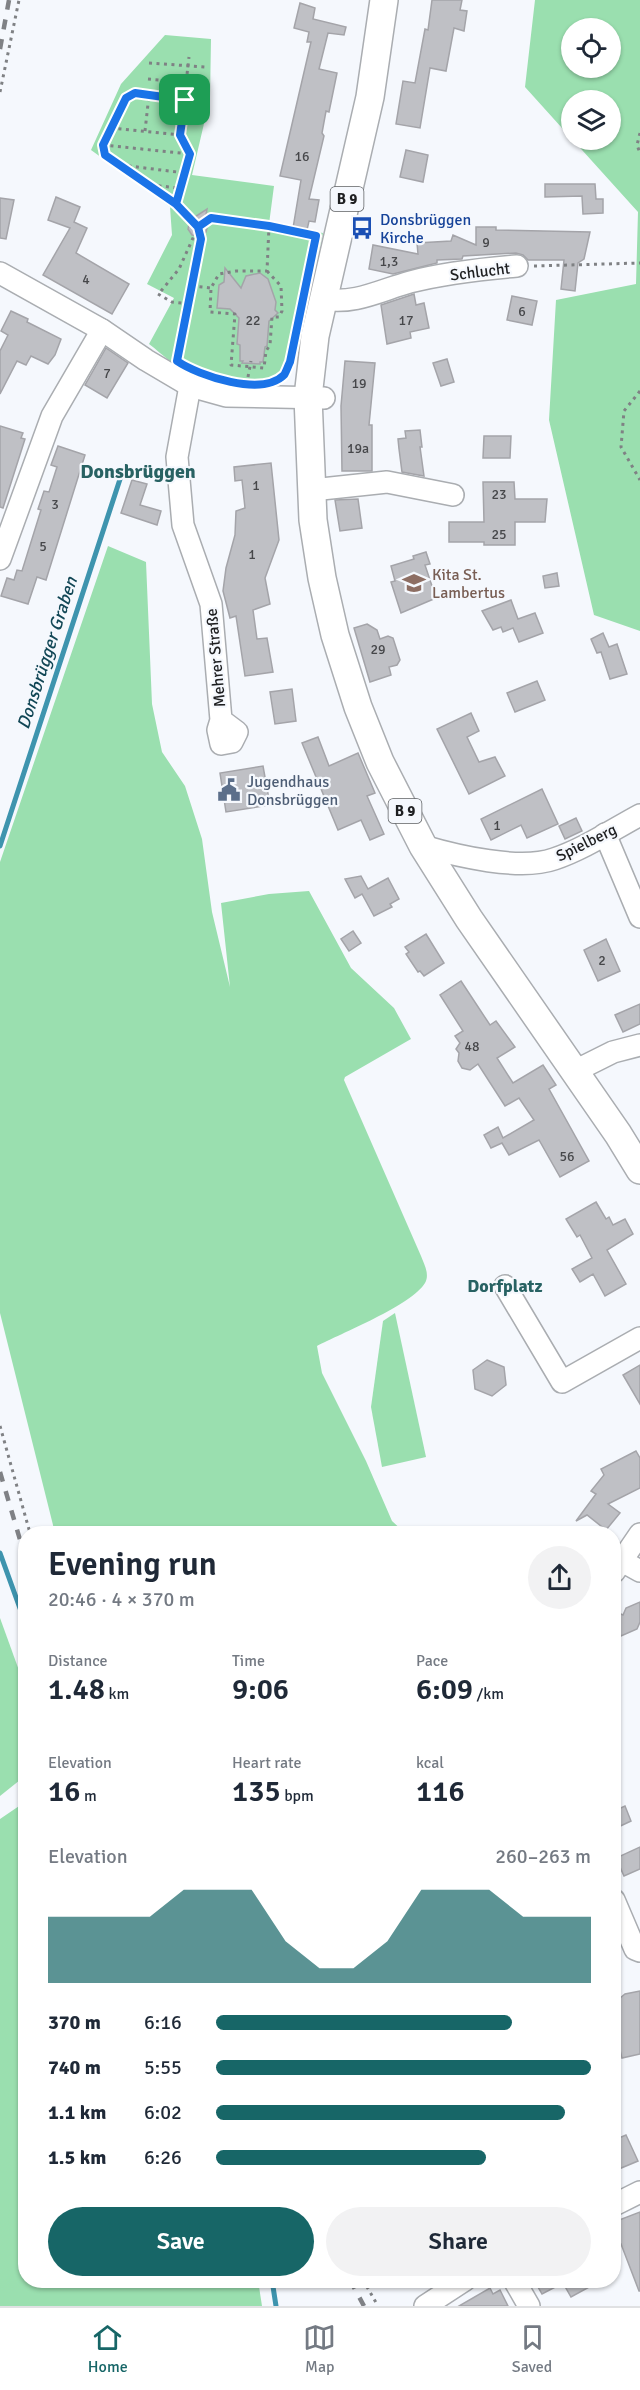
<!DOCTYPE html>
<meta charset="utf-8">
<style>
body{margin:0;font-family:Signika,sans-serif;background:#f2f2f3;color:#1f2937;height:100vh;display:flex;flex-direction:column;font-size:22px;white-space:nowrap}
*{box-sizing:border-box;margin:0}
p{font-size:20px;color:#747a83}
.icon{flex:none;width:33px;height:33px;fill:none;stroke:currentColor;stroke-width:2;stroke-linecap:round;stroke-linejoin:round}
.map{position:relative;flex:1;overflow:hidden}
.drawer{position:absolute;left:18px;top:1526px;width:603px;height:762px;display:flex;flex-direction:column;background:#fff;border-radius:24px;box-shadow:0 2px 4px #0004}
.drawer>*{flex:none}
.tools{position:absolute;left:561px;top:18px;display:grid;gap:12px}
.tools a{display:grid;place-items:center;width:60px;height:60px;border-radius:50%;background:#fff;box-shadow:0 2px 4px #0004;font-size:30px}
.pin{position:absolute;display:grid;place-items:center;width:51px;height:51px;color:#fff;margin:-26px;border-radius:12px;box-shadow:0 3px 9px #0006}
.round{display:grid;place-items:center;flex:none;width:63px;height:63px;border-radius:32px;background:#f2f2f3}
.overview{display:flex;align-items:center;justify-content:space-between;height:102px;padding:0 30px}
h1{font-size:33px;font-weight:600;line-height:45px}
.stats{display:grid;grid-template-columns:repeat(3,1fr);gap:9px;height:102px;padding:6px 30px}
.stats div{display:grid;align-content:center}
.stats b{font-size:30px;font-weight:600}
.stats small{font-size:16px;font-weight:400}
.stats p{font-size:16px}
.chart{height:168px;padding:12px 30px}
.chart p{display:flex;justify-content:space-between}
.chart svg{width:100%;height:108px;margin-top:6px;fill:#176667;opacity:.7}
.cta{display:flex;gap:12px;margin-top:auto;padding:12px 30px}
.cta a{flex:1;height:69px;border-radius:36px;background:#176667;color:#fff;font-size:24px;font-weight:600;line-height:69px;text-align:center}
.cta a+a{background:#f2f2f3;color:#1f2937}
ul{padding:0 30px;list-style:none;font-size:20px}
li{display:grid;grid-template-columns:96px 72px 1fr;align-items:center;height:45px}
li i{height:15px;border-radius:8px;background:#176667}
.tab-bar{display:flex;justify-content:space-around;align-items:center;height:84px;border-top:2px solid #e0e1e3;background:#fff;font-size:16px;color:#747a83}
.tab-bar a{display:grid;justify-items:center;gap:3px}
.tab-bar .selected{color:#176667}
.map>svg:first-child{display:block}
</style>
<div class="map">
<svg width="640" height="2306" viewBox="0 0 640 2306">
<rect width="100%" height="100%" fill="#f5f8fd"/>
<!-- green -->
<g fill="#9adfaf" fill-rule="evenodd">
<path d="M535,0H640V631L594,615L549,420L556,300L636,284L638,212L573,140H610V100H572L571,138L525,87ZM572,28H610V68H572Z"/>
<path d="M165,35L211,39L210,98L192,175L274,186L269,224L323,233L294,364C290,372 286,380 277,385C262,393 206,381 190,374C175,367 162,354 149,344L174,298L147,284L172,235L170,207L91,150L121,84Z"/>
<path d="M108,546L146,562L152,704L162,752L185,786L202,839L212,912L230,987L221,903L269,894L309,891L351,968L394,1008L411,1039L345,1077L344,1080L421,1256C424,1264 430,1274 425,1283C412,1305 340,1334 317,1346L322,1373L366,1461L392,1521L405,1533H55L0,1313V862Z"/>
<polygon points="395,1313 426,1457 382,1467 371,1407 383,1321"/>
<polygon points="0,1618 25,1687 25,1776 0,1796"/>
<polygon points="25,1802 26,2280 258,2280 262,2306 0,2306 0,1819"/>
</g>
<g fill="none" stroke-linecap="round" stroke-linejoin="round">
<!-- stream -->
<g stroke="#3e94ae" stroke-width="5">
<polyline points="0,846 123,470"/>
<polyline points="0,1553 26,1625"/>
<polyline points="272,2280 276,2306"/>
</g>
</g>
<!-- building -->
<g fill="#bfc0c5" stroke="#a4a4a9" stroke-width="1.5">
<polygon points="432,0 462,0 460,10 467,11 464,31 454,28 446,71 430,68 420,128 396,124 403,81 415,83 425,29 428,30"/>
<polygon points="300,3 315,8 313,19 346,27 344,35 328,33 319,69 337,73 329,112 326,111 322,133 324,136 309,199 319,200 315,222 309,221 307,230 293,228 301,180 280,176 311,42 307,42 309,32 294,28"/>
<polygon points="406,150 428,155 423,182 400,177"/>
<polygon points="545,184 595,184 596,199 603,199 603,213 583,214 582,196 545,197"/>
<polygon points="56,197 80,207 74,222 87,228 76,253 129,284 112,314 43,275 70,228 48,220"/>
<polygon points="0,198 14,200 6,239 0,238"/>
<polygon points="207,209 205,220 208,224 206,232 200,236 192,235 188,229 190,220"/>
<polygon points="476,227 496,227 496,230 590,232 584,259 578,263 575,291 561,289 564,260 528,260 523,255 516,253 463,256 462,259 437,260 437,263 393,274 369,269 373,245 418,254 417,243 451,241 453,235 476,245"/>
<polygon points="225,268 241,288 246,276 260,273 268,279 276,302 275,310 278,313 269,321 267,346 265,347 263,362 260,362 260,364 242,363 243,361 240,361 240,345 237,344 239,318 230,309 217,308 219,285 224,282"/>
<polygon points="414,294 416,305 424,303 429,328 410,332 411,338 387,344 381,305"/>
<polygon points="512,296 537,301 532,325 507,320"/>
<polygon points="11,311 28,319 27,322 61,339 55,355 48,364 31,356 26,365 17,361 0,394 0,351 8,335 1,331"/>
<polygon points="106,348 128,363 107,398 85,385"/>
<polygon points="447,359 454,382 441,386 433,363"/>
<polygon points="345,361 375,363 369,425 372,425 372,471 342,471 341,406"/>
<polygon points="0,426 23,433 21,438 25,439 3,508 0,507"/>
<polygon points="420,430 422,447 420,447 424,476 402,472 399,449 398,439 406,438 405,431"/>
<polygon points="484,436 511,436 510,458 483,458"/>
<polygon points="58,446 85,455 46,580 37,577 28,604 1,596 7,578 14,580 17,570 22,571 41,510 38,509 44,491 49,492 57,467 51,465"/>
<polygon points="271,463 279,540 265,578 270,604 253,610 257,639 267,638 273,672 245,676 236,616 230,618 223,591 226,568 235,535 236,511 245,508 242,480 235,481 234,467"/>
<polygon points="132,480 147,484 140,505 161,511 157,525 121,513"/>
<polygon points="483,482 514,482 515,499 547,499 545,522 515,522 515,545 484,545 484,542 449,542 449,522 484,522"/>
<polygon points="358,499 362,528 340,531 335,500"/>
<polygon points="426,552 430,564 425,565 436,598 401,613 391,582 395,581 391,566 414,559 413,556"/>
<polygon points="557,573 559,586 545,588 543,576"/>
<polygon points="511,600 518,619 535,613 543,633 519,642 513,628 503,632 501,627 493,630 482,611"/>
<polygon points="367,624 377,630 380,639 388,636 393,638 400,660 397,665 389,667 391,675 370,682 354,628"/>
<polygon points="603,633 609,647 617,644 627,674 610,679 601,652 597,653 591,639"/>
<polygon points="537,681 545,700 515,712 507,693"/>
<polygon points="292,689 296,721 275,724 270,692"/>
<polygon points="471,713 479,731 467,737 479,762 495,757 505,776 469,794 437,729"/>
<polygon points="318,737 329,766 358,753 375,793 367,796 384,834 370,840 361,820 338,830 302,743"/>
<polygon points="263,766 270,805 226,812 220,773"/>
<polygon points="542,789 558,824 527,838 521,825 491,840 481,819"/>
<polygon points="576,818 582,831 565,839 559,826"/>
<polygon points="361,876 368,889 388,878 399,899 390,904 392,907 374,916 362,894 355,898 345,879"/>
<polygon points="353,931 361,943 349,951 341,939"/>
<polygon points="426,934 444,963 424,976 420,971 418,972 406,954 409,952 405,947"/>
<polygon points="606,939 620,971 598,981 584,950"/>
<polygon points="461,981 490,1025 496,1021 515,1047 497,1058 513,1083 543,1065 556,1085 549,1089 589,1161 560,1177 539,1140 509,1155 502,1143 491,1148 484,1135 498,1127 503,1138 534,1120 519,1098 505,1106 478,1064 470,1070 462,1068 458,1061 459,1053 456,1049 460,1043 455,1036 463,1031 440,995"/>
<polygon points="640,1004 640,1024 623,1032 615,1015"/>
<polygon points="596,1202 606,1219 609,1217 613,1225 625,1219 633,1234 607,1250 626,1284 605,1296 593,1274 580,1282 572,1269 592,1258 580,1235 577,1237 566,1219"/>
<polygon points="487,1360 504,1367 506,1385 492,1396 475,1389 473,1370"/>
<polygon points="640,1365 640,1404 623,1375"/>
<polygon points="636,1451 640,1458 640,1488 608,1504 620,1513 606,1530 587,1515 576,1521 596,1494 591,1491 604,1475 601,1469"/>
<polygon points="640,1602 640,1622 637,1629 621,1636 614,1619 614,1611 623,1615 626,1608"/>
<polygon points="625,1806 631,1821 614,1829 614,1811"/>
<polygon points="640,1847 640,1869 624,1876 616,1858"/>
<polygon points="640,1991 640,2054 622,2058 620,2050 614,2051 614,2003 625,1994"/>
<polygon points="626,2135 638,2161 614,2171 614,2140"/>
<polygon points="640,2212 640,2291 639,2291 621,2244 614,2247 614,2222"/>
<polygon points="534,2280 602,2280 571,2297 563,2283 542,2294"/>
<polygon points="490,2288 493,2294 500,2290 508,2306 459,2306"/>
</g>
<g fill="none" stroke-linecap="round" stroke-linejoin="round">
<!-- minor casing -->
<g stroke="#aaadb1" stroke-width="24">
<g id="minor">
<polyline points="0,273 102,330 146,360 190,386 226,396 324,398"/>
<path d="M323,299C354,305 381,290 410,282C444,273 481,269 517,266"/>
<polyline points="190,386 177,457 183,525 211,604 221,720 218,730 221,744 232,742 237,732 221,720"/>
<polyline points="312,490 387,482 453,495"/>
<polyline points="0,559 52,416 102,330"/>
<polyline points="605,834 640,917"/>
<path d="M423,846C457,856 520,871 554,859C584,849 612,830 640,815"/>
<polyline points="575,1071 613,1052 640,1045"/>
<polyline points="505,1286 562,1382 640,1338"/>
<polyline points="622,1561 640,1571"/>
<polyline points="614,1572 640,1534"/>
<polyline points="614,1900 635,1949 640,1951"/>
<polyline points="614,2205 640,2192"/>
<polyline points="514,2280 529,2306"/>
<polyline points="425,2306 465,2280"/>
</g>
</g>
<!-- major casing -->
<g stroke="#aaadb1" stroke-width="30">
<polyline id="major" points="384,0 370,97 315,336 308,397 313,520 322,578 335,635 358,707 380,762 423,846 469,919 618,1134 640,1170"/>
</g>
<!-- path -->
<g stroke="#7f8184" stroke-width="3" stroke-dasharray="3 4.5" stroke-linecap="butt">
<polyline points="149,63 205,67"/>
<polyline points="148,79 206,84"/>
<polyline points="0,92 19,0"/>
<polyline points="111,128 180,135"/>
<polyline points="145,131 149,95"/>
<polyline points="640,133 637,145 640,153"/>
<polyline points="103,145 190,154"/>
<polyline points="121,165 185,173"/>
<polyline points="151,185 179,188"/>
<polyline points="176,204 190,154 180,135 189,57"/>
<polyline points="534,266 640,263"/>
<polyline points="267,271 281,286 282,311 279,317 272,317 270,345 266,351 264,368 231,365 235,314 210,312 211,288 219,274 236,271 267,271 269,226"/>
<polyline points="192,286 211,288"/>
<polyline points="161,291 179,269 198,227 211,218 269,226 316,236"/>
<polyline points="158,294 172,302 189,304"/>
<polyline points="178,359 201,239 198,227 176,204 105,155 103,145 111,128 126,98 135,93 205,102"/>
<polyline points="248,377 251,361"/>
<polyline points="278,378 284,374 289,365"/>
<polyline points="640,391 624,411 621,447 640,480"/>
<polyline points="0,1426 30,1533"/>
<polyline points="363,2280 378,2306"/>
</g>
<!-- minor -->
<use href="#minor" stroke="#fff" stroke-width="21"/>
<!-- major -->
<use href="#major" stroke="#fff" stroke-width="27"/>
<!-- rail -->
<g stroke="#7f8185" stroke-width="4.5" stroke-dasharray="10 10" stroke-linecap="butt">
<polyline points="0,49 9,0"/>
<polyline points="0,1472 26,1560"/>
<polyline points="350,2280 364,2306"/>
</g>
</g>
<g fill="none" stroke-linecap="round" stroke-linejoin="round">
<!-- route casing -->
<g stroke="#fff" stroke-width="12">
<path id="route" d="M185,100L180,135L190,154L176,204L198,227L201,239L177,361C199,376 262,397 284,375C286,372 288,366 290,362L316,236L269,226L211,218L198,227L176,204L105,155L103,145L126,98L135,93L185,100"/>
</g>
<!-- route -->
<use href="#route" stroke="#1a73e8" stroke-width="8"/>
</g>
<!-- icons -->
<defs>
<g id="bus-bare" transform="scale(1.8)"><path d="M-5-6H5V4H4V6H2V4H-2V6H-4V4H-5ZM-3.5-4V0h7V-4ZM-3.5 1.2v1.5H-2V1.2ZM2 1.2v1.5H3.5V1.2Z" fill="#1a4fb4" stroke="#f5f8fd" stroke-width="2.5" paint-order="stroke"/></g>
<g id="school-bare" transform="scale(1.8)"><path d="M0-5L7-2L0 1L-7-2ZM-4 1L0 2.5L4 1V4Q0 6-4 4Z" fill="#8d6e63" stroke="#f5f8fd" stroke-width="2.5" paint-order="stroke"/></g>
<g id="civic-bare" transform="scale(1.8)"><path d="M-.6-6.5H3V-4.5H.6V-3L4-1V1h2V6H-6V1h2V-1L-.6-3ZM-1.2 2.5V6h2.4V2.5Z" fill="#5c6f8a" stroke="#f5f8fd" stroke-width="2.5" paint-order="stroke"/></g>
</defs>
<g fill-rule="evenodd">
<use href="#bus-bare" x="362" y="228"/>
<use href="#school-bare" x="414" y="583"/>
<use href="#civic-bare" x="229" y="790"/>
</g>
<g text-anchor="middle" stroke-width="4.5" stroke-linejoin="round" paint-order="stroke">
<!-- number labels -->
<g font-size="14" fill="#46474a">
<text x="302" y="161">16</text>
<text x="486" y="247">9</text>
<text x="389" y="266">1,3</text>
<text x="86" y="284">4</text>
<text x="522" y="316">6</text>
<text x="253" y="325">22</text>
<text x="406" y="325">17</text>
<text x="107" y="378">7</text>
<text x="359" y="388">19</text>
<text x="358" y="453">19a</text>
<text x="256" y="490">1</text>
<text x="499" y="499">23</text>
<text x="55" y="509">3</text>
<text x="499" y="539">25</text>
<text x="43" y="551">5</text>
<text x="252" y="559">1</text>
<text x="378" y="654">29</text>
<text x="497" y="830">1</text>
<text x="602" y="965">2</text>
<text x="472" y="1051">48</text>
<text x="567" y="1161">56</text>
</g>
<!-- shield labels -->
<g fill="#f5f8fd" stroke="#5e6063" stroke-width="1.5">
<rect x="330.5" y="187" width="33" height="24" rx="4.5"/>
<rect x="388.5" y="799" width="33" height="24" rx="4.5"/>
</g>
<g font-size="15" font-weight="bold" fill="#1e1f21">
<text x="347" y="204">B 9</text>
<text x="405" y="816">B 9</text>
</g>
<!-- transit labels -->
<g font-size="16" fill="#164399" stroke="#f5f8fd" text-anchor="start">
<text x="380" y="225">Donsbrüggen<tspan x="380" dy="18">Kirche</tspan></text>
</g>
<!-- street labels -->
<g font-size="16" fill="#1e1f21" stroke="#f5f8fd">
<text transform="translate(480 271) rotate(-7)" y="6">Schlucht</text>
<text transform="translate(215 658) rotate(-95)" y="6">Mehrer Straße</text>
<text transform="translate(586 842) rotate(-26)" y="6">Spielberg</text>
</g>
<!-- education labels -->
<g font-size="16" fill="#785e54" stroke="#f5f8fd" text-anchor="start">
<text x="432" y="580">Kita St.<tspan x="432" dy="18">Lambertus</tspan></text>
</g>
<!-- service labels -->
<g font-size="16" fill="#4e5e75" stroke="#f5f8fd" text-anchor="start">
<text x="247" y="787">Jugendhaus<tspan x="247" dy="18">Donsbrüggen</tspan></text>
</g>
<!-- water labels -->
<g font-size="18" font-style="italic" fill="#124756" stroke="#f5f8fd">
<text transform="translate(47 653) rotate(-72)" y="6">Donsbrügger Graben</text>
</g>
<!-- neighbourhood labels -->
<g font-size="18" font-weight="bold" fill="#286263" stroke="#f5f8fd">
<text x="505" y="1292">Dorfplatz</text>
</g>
<!-- quarter labels -->
<g font-size="20" font-weight="bold" fill="#286263" stroke="#f5f8fd">
<text x="138" y="478">Donsbrüggen</text>
</g>
</g>
</svg>
<div class="tools">
<a><svg class="icon" aria-label="locate" viewBox="0 0 24 24"><circle cx="12" cy="12" r="6"/><path d="M12 2v4M12 18v4M2 12h4M18 12h4"/></svg></a>
<a><svg class="icon" aria-label="layers" viewBox="0 0 24 24"><path d="M12 4l9 5-9 5-9-5zM3 14l9 5 9-5"/></svg></a>
</div>
<div class="pin" style="left:185px;top:100px;background:#1e9e55"><svg class="icon" aria-label="arrive" viewBox="0 0 24 24"><path d="M6 21V4h12l-3 4 3 4H6"/></svg></div>
<section class="drawer">
<div class="overview"><div><h1>Evening run</h1><p>20:46 · 4 × 370 m</p></div><a class="round"><svg class="icon" aria-label="share" viewBox="0 0 24 24"><path d="M12 15V3M7 8l5-5 5 5M5 13v7h14v-7"/></svg></a></div>
<div class="stats">
<div><p>Distance</p><b>1.48<small> km</small></b></div>
<div><p>Time</p><b>9:06</b></div>
<div><p>Pace</p><b>6:09<small> /km</small></b></div>
</div>
<div class="stats">
<div><p>Elevation</p><b>16<small> m</small></b></div>
<div><p>Heart rate</p><b>135<small> bpm</small></b></div>
<div><p>kcal</p><b>116</b></div>
</div>
<div class="chart"><p><span>Elevation</span>260–263 m</p>
<svg viewBox="0 0 160 44" preserveAspectRatio="none"><path d="M0 44V17L10 17L20 17L30 17L40 6L50 6L60 6L70 27L80 38L90 38L100 27L110 6L120 6L130 6L140 17L150 17L160 17V44z"/></svg>
</div>
<ul>
<li><b>370 m</b>6:16<i style="width:79%"></i></li>
<li><b>740 m</b>5:55<i style="width:100%"></i></li>
<li><b>1.1 km</b>6:02<i style="width:93%"></i></li>
<li><b>1.5 km</b>6:26<i style="width:72%"></i></li>
</ul>
<div class="cta"><a>Save</a><a>Share</a></div>
</section>
</div>
<nav class="tab-bar">
<a class="selected"><svg class="icon" aria-label="home" viewBox="0 0 24 24"><path d="M3 11l9-7 9 7M6 9v11h12V9"/></svg>Home</a>
<a><svg class="icon" aria-label="map" viewBox="0 0 24 24"><path d="M3 6l6-2 6 2 6-2v14l-6 2-6-2-6 2zM9 4v14M15 6v14"/></svg>Map</a>
<a><svg class="icon" aria-label="saved" viewBox="0 0 24 24"><path d="M7 4h10v16l-5-4-5 4z"/></svg>Saved</a>
</nav>
